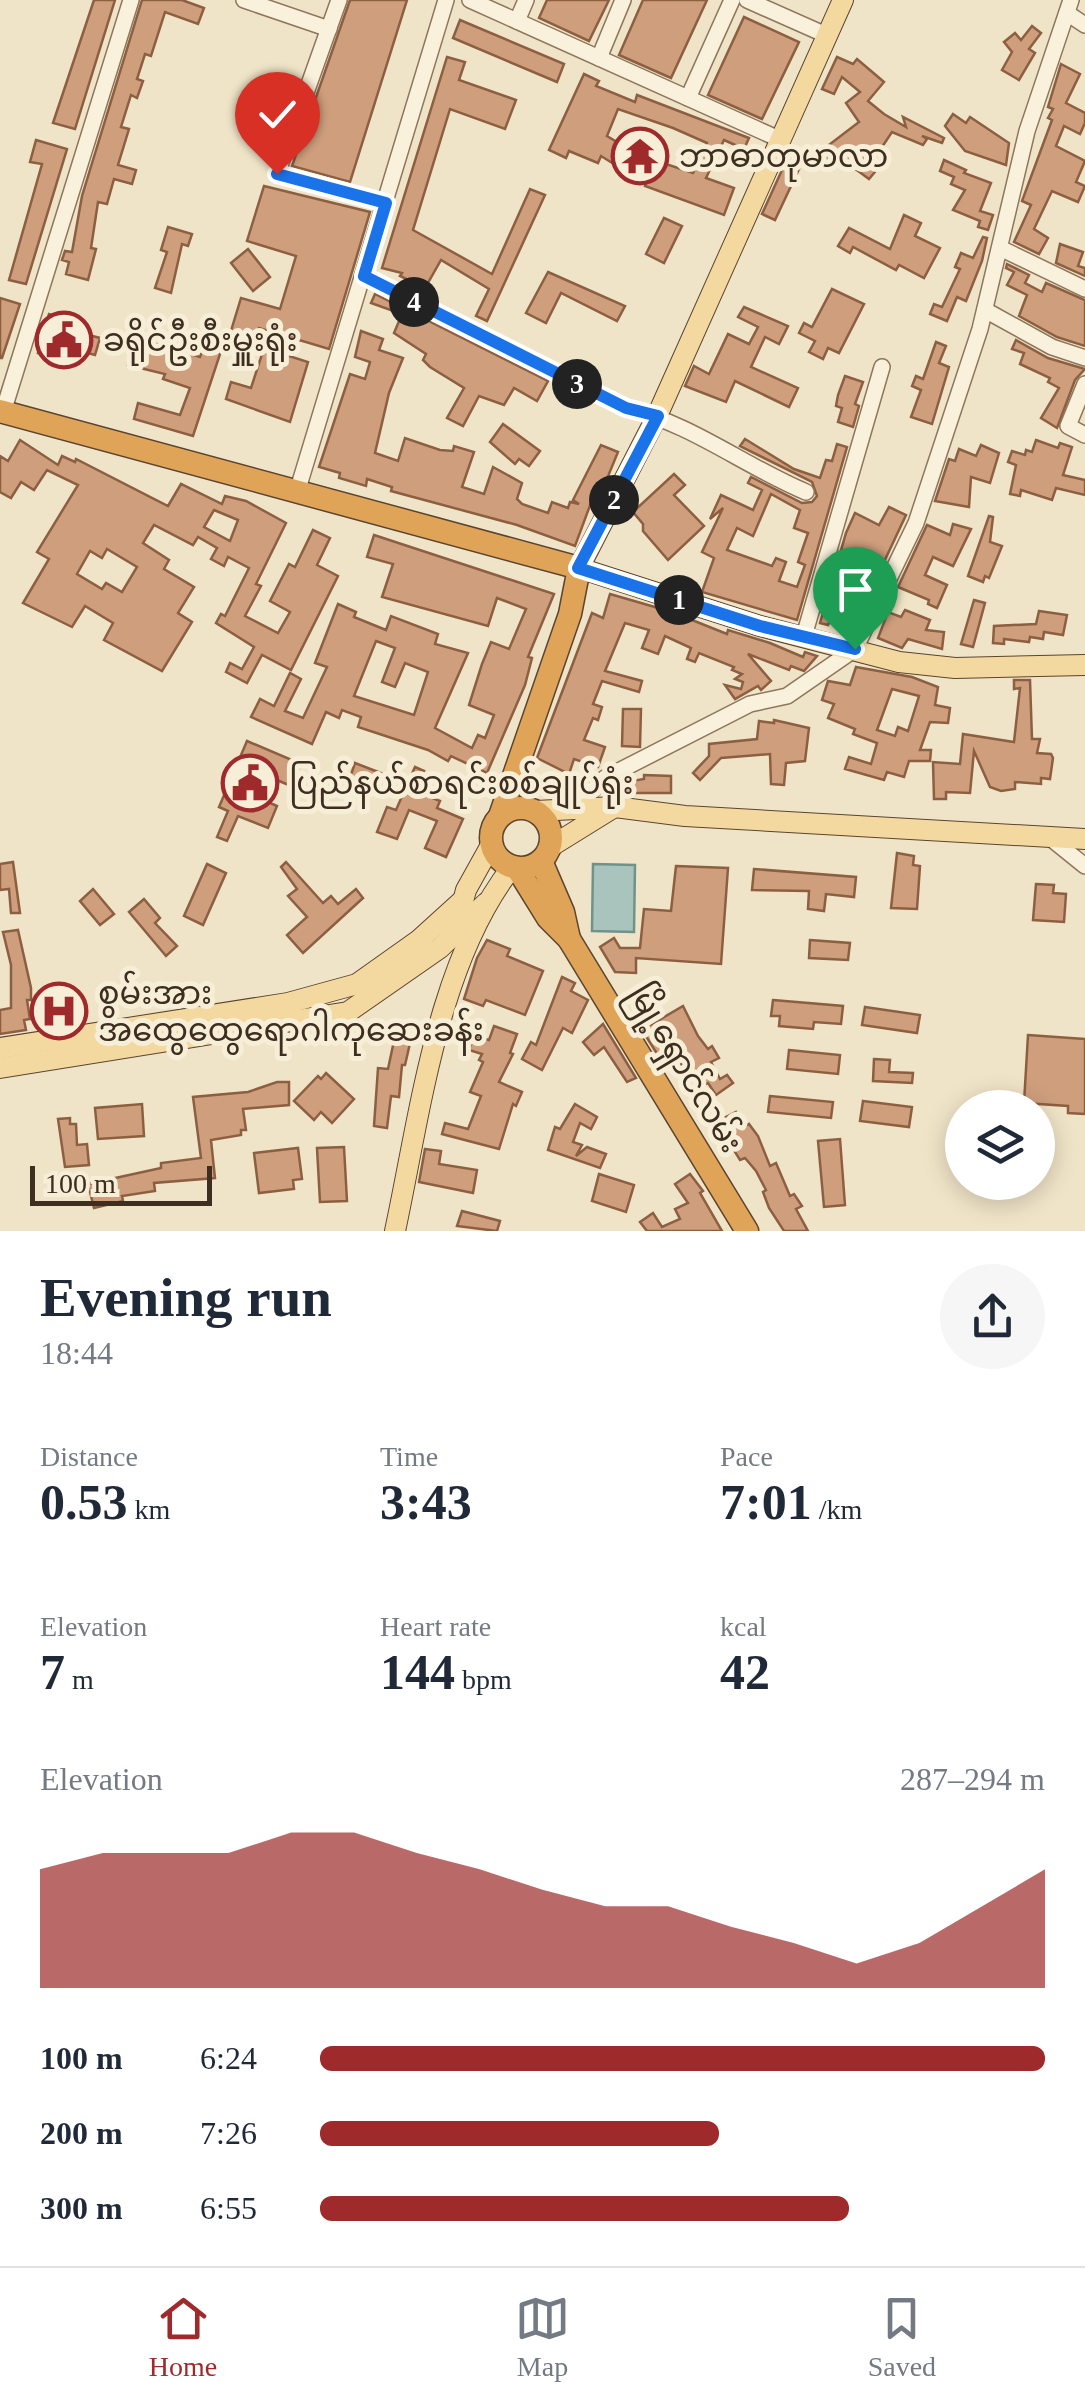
<!DOCTYPE html>
<meta charset="utf-8">
<style>
body{margin:0;font-family:"Times New Roman","Noto Sans Myanmar",serif;background:#f6f6f7;color:#1f2937;height:100vh;display:flex;flex-direction:column;font-size:38px;white-space:nowrap}
*{box-sizing:border-box;margin:0}
p{font-size:32px;color:#747a83}
.icon{flex:none;width:55px;height:55px;fill:none;stroke:currentColor;stroke-width:2;stroke-linecap:round;stroke-linejoin:round}
.map{position:relative;height:1231px;overflow:hidden}
.details{display:flex;flex-direction:column;background:#fff;flex:1}
.details>*{flex:none}
.buttons{position:absolute;left:945px;top:1090px;display:grid;gap:20px}
.buttons a{display:grid;place-items:center;width:110px;height:110px;border-radius:50%;background:#fff;box-shadow:0 5px 25px #0003;font-size:50px}
.scale{position:absolute;left:30px;bottom:25px;width:182px;box-sizing:border-box;padding-left:10px;border:5px solid #3d2e20;border-top:0;font-size:28px;line-height:35px;white-space:nowrap;color:#3d2e20;-webkit-text-stroke:8px #f7eed8;paint-order:stroke}
.pin{position:absolute;display:grid;place-items:center;width:85px;height:85px;color:#fff;margin:-102px -42px;border-radius:50% 50% 50% 0;rotate:-45deg;box-shadow:0 0 10px #0007}
.pin .icon{rotate:45deg}
.km{position:absolute;width:50px;height:50px;margin:-25px;border-radius:50%;background:#222;color:#fff;font-size:28px;line-height:50px;text-align:center}
.round{display:grid;place-items:center;flex:none;width:105px;height:105px;border-radius:52px;background:#f6f6f7}
.summary{display:flex;align-items:center;justify-content:space-between;height:170px;padding:0 40px}
h1{font-size:55px;font-weight:700;line-height:75px}
.metrics{display:grid;grid-template-columns:repeat(3,1fr);gap:15px;height:170px;padding:10px 40px}
.metrics div{display:grid;align-content:center}
.metrics b{font-size:50px;font-weight:700}
.metrics small{font-size:28px;font-weight:400}
.metrics p{font-size:28px}
.chart{height:280px;padding:20px 40px}
.chart p{display:flex;justify-content:space-between}
.chart svg{width:100%;height:180px;margin-top:10px;fill:#9e2a2b;opacity:.7}
ul{padding:0 40px;list-style:none;font-size:32px}
li{display:grid;grid-template-columns:160px 120px 1fr;align-items:center;height:75px}
li i{height:25px;border-radius:12px;background:#9e2a2b}
.tabs{display:flex;justify-content:space-around;align-items:center;height:140px;border-top:2px solid #e0e1e3;background:#fff;font-size:28px;color:#747a83}
.tabs a{display:grid;justify-items:center;gap:5px}
.tabs .on{color:#9e2a2b}
.map>svg:first-child{display:block}
</style>
<div class="map">
<svg width="1085" height="1231" viewBox="0 0 1085 1231">
<rect width="100%" height="100%" fill="#f0e4c8"/>
<!-- water -->
<polygon fill="#a9c4bc" stroke="#6f938a" stroke-width="2.5" points="593,864 635,865 634,932 592,931"/>
<!-- building -->
<g fill="#cf9f7d" stroke="#8d5f41" stroke-width="2.5" fill-rule="evenodd">
<polygon points="94,0 115,0 75,129 53,123"/>
<polygon points="142,0 182,0 204,8 198,24 165,12 151,56 145,54 137,79 143,81 137,98 131,95 121,127 129,129 118,165 136,170 132,184 114,179 107,204 98,202 91,248 96,249 88,280 66,274 69,262 62,260 65,251 72,252 82,196"/>
<polygon points="350,0 407,0 350,182 292,166"/>
<polygon points="547,0 609,0 589,41 539,18"/>
<polygon points="643,0 707,0 671,78 619,55"/>
<polygon points="744,17 799,42 762,119 708,95"/>
<polygon points="460,20 564,64 557,82 453,38"/>
<polygon points="1032,26 1041,33 1029,49 1035,53 1019,80 1002,70 1012,52 1004,42 1015,33 1021,40"/>
<polygon points="447,57 465,62 459,80 516,100 505,129 450,109 413,230 492,274 530,189 545,195 487,321 476,316 489,289 441,260 425,288 400,276 402,273 382,268"/>
<polygon points="837,57 853,64 857,59 884,82 868,101 884,114 906,127 903,117 944,138 942,143 922,136 927,139 923,145 892,132 872,162 879,167 869,179 835,154 827,163 817,154 859,122 846,103 860,92 842,77 834,94 822,89"/>
<polygon points="1061,64 1080,74 1066,103 1085,113 1085,123 1080,134 1064,126 1056,146 1085,161 1076,182 1085,186 1078,202 1052,191 1034,229 1048,238 1039,254 1014,242 1031,205 1022,201 1052,120 1048,118 1053,109 1048,107"/>
<polygon points="584,74 599,81 596,86 635,102 637,95 749,138 744,149 724,140 706,178 734,188 724,215 645,186 654,160 693,173 707,143 673,128 618,109 607,136 625,147 614,164 601,156 598,163 569,151 566,158 549,150"/>
<polygon points="953,114 966,123 970,117 1009,143 1006,165 965,151 945,126"/>
<polygon points="36,140 67,149 26,284 9,280 42,164 30,162"/>
<polygon points="787,159 800,167 775,220 762,214"/>
<polygon points="944,160 966,170 964,173 991,183 980,211 993,215 988,230 978,227 980,221 953,210 965,190 951,184 954,177 940,171"/>
<polygon points="264,186 370,212 329,349 259,328 251,352 227,344 241,298 280,309 296,256 247,241"/>
<polygon points="904,215 921,223 915,236 940,248 924,278 899,265 896,270 853,247 850,253 838,246 849,228 890,249"/>
<polygon points="664,218 682,226 664,263 646,254"/>
<polygon points="168,227 192,234 188,246 182,244 171,293 155,288 167,252 161,250"/>
<polygon points="983,237 987,238 982,261 966,301 957,297 947,321 930,314 934,304 942,307 960,269 955,267 961,253 973,258"/>
<polygon points="1060,244 1083,252 1078,266 1085,268 1085,276 1056,263"/>
<polygon points="248,249 270,277 253,291 231,263"/>
<polygon points="1007,264 1029,275 1025,283 1042,292 1046,283 1085,300 1085,346 1057,337 1019,316 1027,295 1007,285 1014,272 1006,268"/>
<polygon points="548,272 625,306 617,321 561,293 546,323 526,313"/>
<polygon points="832,289 864,304 839,353 828,348 823,359 809,352 815,341 799,333 804,323 812,327"/>
<polygon points="375,294 548,381 537,401 514,388 504,405 479,396 463,426 447,418 464,388 430,367 423,360 426,354 394,333 402,314 371,303"/>
<polygon points="0,298 20,304 2,358 0,358"/>
<polygon points="744,307 788,326 779,344 765,337 751,367 798,388 789,407 735,381 726,402 685,386 694,366 709,374 728,334 749,344 758,327 738,317"/>
<polygon points="60,313 81,319 77,332 100,338 95,355 61,346 57,358 38,353 49,314 59,317"/>
<polygon points="361,331 383,339 379,350 403,358 389,393 375,453 398,461 405,438 440,450 453,451 454,446 474,452 462,487 484,494 493,467 522,483 517,499 522,504 548,513 552,502 568,508 570,502 579,504 573,500 601,445 618,452 597,503 592,500 575,546 517,525 391,491 392,487 367,479 366,486 339,478 340,473 319,467 350,374 365,379 370,362 355,357"/>
<polygon points="136,338 200,357 204,346 221,351 193,436 134,419 138,403 180,415 190,388 163,379 165,374 128,365"/>
<polygon points="1016,340 1048,358 1085,369 1075,380 1057,428 1041,418 1059,388 1048,382 1050,378 1020,364 1024,353 1012,349"/>
<polygon points="936,342 946,346 939,363 949,367 932,424 911,417 921,390 912,386 916,376 923,379"/>
<polygon points="264,348 308,362 290,422 226,399 231,382 251,388"/>
<polygon points="845,376 863,382 855,404 859,406 853,427 838,422 842,408 836,406 838,395"/>
<polygon points="503,424 540,451 529,466 519,459 515,464 490,442"/>
<path d="M745,439L794,469L820,478L826,460L832,461L837,444L847,447L797,620L702,592L714,558L702,552L723,508L710,519L721,495L753,510L762,490L748,483L751,477L802,503L812,502L817,496L812,482L740,446ZM771,494L800,510L794,528L808,533L798,562L805,565L797,587L779,581L786,562L776,558L772,566L727,550L737,528L753,536Z"/>
<path d="M20,440L58,465L62,456L75,462L76,459L168,506L181,484L222,504L225,496L246,501L286,523L256,584L261,586L245,616L278,633L290,612L270,601L289,564L295,567L313,530L330,538L317,565L338,576L291,670L262,655L247,683L226,672L230,663L242,669L254,647L216,623L221,614L225,616L249,568L228,557L224,566L211,559L217,548L198,537L193,545L154,525L143,543L169,560L164,569L194,587L178,613L192,622L162,671L104,640L113,623L85,606L72,627L23,603L49,559L37,552L78,485L47,470L34,490L21,482L11,498L0,492V456L8,461ZM214,510L238,520L230,541L204,527ZM107,549L137,567L122,592L106,583L102,589L77,574L90,551L102,558Z"/>
<polygon points="1036,440 1058,448 1060,443 1072,447 1063,475 1085,480 1085,495 1056,488 1052,500 1021,490 1020,496 1010,494 1016,465 1008,462 1012,451 1025,455 1026,450 1032,452"/>
<polygon points="981,445 999,453 990,483 971,477 969,507 935,501 949,459 955,461 959,449 976,456"/>
<polygon points="674,474 685,485 674,495 704,526 668,560 643,531 643,524 633,512"/>
<polygon points="889,507 906,515 867,598 851,591 867,561 847,553 830,621 828,625 820,623 846,533 855,513 879,525"/>
<polygon points="989,516 993,517 990,542 1002,546 989,578 985,576 983,582 968,576"/>
<polygon points="953,524 971,529 953,566 933,557 925,575 947,585 937,608 928,604 929,600 898,587 927,525 950,535"/>
<path d="M374,535L554,594L528,657L532,658L525,685L487,773L451,756L448,761L428,750L358,727L361,717L342,710L339,718L326,712L312,744L251,717L260,699L274,706L290,673L301,679L285,711L303,718L327,667L315,663L338,604L356,612L354,617L386,630L391,616L438,634L435,644L468,653L435,728L472,748L478,735L485,738L494,715L469,705L482,664L491,642L509,649L526,609L497,598L488,626L382,597L393,564L367,557ZM376,641L395,648L382,682L395,687L405,663L428,672L414,715L354,696Z"/>
<polygon points="610,594 672,612 727,634 728,630 770,643 803,657 805,652 817,656 804,671 791,666 789,670 748,654 771,681 761,690 758,686 735,699 725,685 741,689 743,682 735,679 742,674 732,670 734,667 699,653 695,662 687,659 691,648 665,636 658,654 642,648 649,630 625,623 605,671 642,681 639,692 602,681 593,704 602,707 598,720 593,718 584,740 605,747 598,767 574,759 569,774 537,758 592,613 603,618"/>
<polygon points="974,600 985,603 973,647 961,644"/>
<polygon points="905,610 930,620 926,630 944,632 942,649 908,639 902,648 878,638 888,612 901,617"/>
<polygon points="1039,611 1067,615 1063,635 1044,632 1043,639 1030,637 1029,642 1004,639 1004,644 993,643 994,626 1036,624"/>
<path d="M856,667L912,677L938,687L935,705L950,708L948,723L930,722L920,750H931L930,761H909L904,777L887,772L884,780L845,769L849,757L871,764L877,743L853,734L855,729L828,718L834,704L822,700L828,681L850,685ZM892,689L919,696L908,731L898,727L895,736L877,730Z"/>
<polygon points="1014,680 1030,680 1032,739 1040,739 1037,753 1051,754 1053,758 1050,779 1041,778 1041,784 1015,782 1015,789 1001,791 990,787 974,751 970,793 946,792 946,799 934,799 933,762 960,764 963,734 1014,742 1020,688 1014,689"/>
<polygon points="623,709 641,709 640,747 622,746"/>
<polygon points="774,720 809,728 805,761 786,763 784,785 771,784 770,754 721,758 700,780 693,773 709,756 709,744 757,739 759,721 774,723"/>
<polygon points="247,741 301,764 291,786 263,774 254,796 277,806 268,828 238,816 227,841 217,837 228,811 219,807"/>
<polygon points="355,763 381,773 374,793 348,783"/>
<polygon points="415,767 424,771 415,791 440,801 437,808 463,819 446,857 425,848 437,821 409,810 397,839 377,832 387,807 396,810"/>
<polygon points="644,775 671,776 671,793 619,793 620,783 644,779"/>
<polygon points="897,853 914,856 913,865 920,866 917,909 891,908"/>
<polygon points="13,862 20,913 11,913 9,889 0,890 0,864"/>
<polygon points="286,862 323,903 331,896 338,904 356,889 363,898 303,953 287,935 307,917 288,896 297,889 281,867"/>
<polygon points="207,864 226,873 203,925 184,916"/>
<polygon points="676,866 728,868 721,964 636,958 636,973 615,972 600,947 614,938 620,948 640,948 644,909 671,911"/>
<polygon points="754,869 856,877 854,897 826,894 824,911 808,909 809,891 752,890"/>
<polygon points="1036,884 1054,885 1053,893 1066,894 1064,922 1033,920"/>
<polygon points="93,889 114,914 100,925 80,901"/>
<polygon points="144,899 160,918 155,923 177,946 166,956 129,912"/>
<polygon points="18,930 31,988 31,1000 27,1000 30,1019 24,1020 26,1030 0,1034 0,1010 11,1008 11,965 3,932"/>
<polygon points="487,940 510,949 507,956 543,971 525,1015 486,1000 483,1006 464,999 477,958"/>
<polygon points="810,940 850,943 848,960 809,958"/>
<polygon points="562,977 575,983 571,991 588,1000 572,1033 563,1028 542,1070 522,1059 531,1042 536,1045"/>
<polygon points="773,1000 843,1006 841,1024 814,1022 813,1029 779,1026 780,1016 771,1016"/>
<polygon points="683,1006 698,1036 708,1049 712,1046 719,1058 711,1062 720,1079 727,1075 733,1083 716,1095 708,1083 701,1086 694,1072 688,1076 679,1060 666,1068 642,1030"/>
<polygon points="865,1007 920,1015 917,1033 862,1025"/>
<polygon points="603,1024 636,1078 627,1082 604,1047 594,1055 583,1042"/>
<polygon points="494,1026 517,1034 510,1053 513,1054 499,1082 522,1092 516,1106 513,1104 499,1149 442,1134 445,1123 468,1129 481,1096 470,1092 483,1062 479,1060 482,1054 469,1050 473,1036 489,1040"/>
<polygon points="1028,1035 1085,1039 1085,1114 1068,1113 1068,1106 1024,1103"/>
<polygon points="395,1036 411,1039 405,1065 402,1065 399,1097 391,1096 387,1128 374,1126 378,1068 388,1069"/>
<polygon points="789,1050 840,1055 838,1074 787,1069"/>
<polygon points="874,1059 890,1060 889,1072 913,1073 912,1083 873,1081"/>
<polygon points="326,1073 354,1099 332,1123 321,1112 314,1120 294,1101 318,1076 321,1079"/>
<polygon points="277,1082 289,1082 289,1105 243,1109 246,1130 241,1130 241,1135 211,1140 215,1178 154,1183 155,1191 122,1196 123,1201 94,1208 88,1184 161,1168 161,1163 201,1158 193,1097 248,1092"/>
<polygon points="770,1096 833,1102 831,1118 768,1112"/>
<polygon points="863,1101 912,1107 909,1127 860,1121"/>
<polygon points="142,1104 144,1136 98,1139 95,1108"/>
<polygon points="575,1104 597,1117 591,1129 580,1123 573,1142 582,1145 576,1156 587,1147 606,1154 600,1168 548,1150 555,1127 560,1129"/>
<polygon points="736,1112 744,1127 749,1124 758,1136 770,1166 776,1163 790,1196 794,1194 802,1206 796,1209 808,1231 784,1231 769,1208 763,1192 766,1190 756,1171 745,1158 740,1160 730,1144 720,1120"/>
<polygon points="70,1118 70,1124 76,1124 77,1145 87,1144 89,1165 65,1167 58,1119"/>
<polygon points="840,1139 845,1205 824,1207 818,1141"/>
<polygon points="344,1147 347,1201 320,1202 317,1148"/>
<polygon points="298,1148 302,1179 293,1180 294,1189 259,1193 254,1153"/>
<polygon points="425,1149 441,1151 439,1164 477,1170 473,1193 419,1182"/>
<polygon points="599,1174 634,1185 626,1212 592,1201"/>
<polygon points="690,1174 703,1191 700,1193 722,1231 647,1231 640,1222 653,1213 662,1227 680,1219 675,1209 688,1203 675,1184"/>
<polygon points="462,1211 500,1221 497,1231 457,1226"/>
</g>
<g fill="none" stroke-linecap="round" stroke-linejoin="round">
<!-- minor casing -->
<g stroke="#8d765c" stroke-width="18">
<g id="minor">
<polyline points="244,0 329,29"/>
<polyline points="339,0 277,174 386,203"/>
<polyline points="470,0 779,139"/>
<polyline points="747,0 826,35"/>
<polyline points="1067,13 1085,25"/>
<polyline points="517,21 526,0"/>
<polyline points="599,58 623,0"/>
<polyline points="688,98 732,0"/>
<polyline points="1000,248 1085,289"/>
<path d="M364,276L626,408C692,424 744,466 806,492"/>
<polyline points="985,310 1052,347 1085,358"/>
<polyline points="1085,384 1068,426 1085,435"/>
<polyline points="3,412 131,0"/>
<polyline points="297,492 446,0"/>
<polyline points="804,636 882,367"/>
<polyline points="575,807 605,778 750,704 787,696 855,649 916,523 980,329 1027,131 1071,0"/>
<polyline points="1049,837 1085,866"/>
</g>
</g>
<!-- major casing -->
<g stroke="#5b4430" stroke-width="22">
<g id="major">
<polyline points="843,0 657,416 579,568 760,626 899,662 955,668 1085,665"/>
<polyline points="536,811 615,807 685,816 1085,839"/>
<polyline points="550,847 613,808"/>
<polyline points="460,913 466,890 491,845"/>
<polyline points="0,1048 288,1003 357,984 419,940 462,901"/>
<polyline points="0,1068 348,1012 440,948 486,903"/>
<path d="M395,1231C420,1115 437,963 512,867"/>
</g>
</g>
<!-- highway casing -->
<g stroke="#5b4430" stroke-width="25">
<g id="highway">
<polyline points="0,411 579,568 570,614 500,816"/>
<circle cx="521" cy="838" r="30"/>
<polyline points="541,861 563,912 569,939"/>
<polyline points="517,868 548,918 569,939 747,1231"/>
</g>
</g>
<!-- minor -->
<use href="#minor" stroke="#faf1dc" stroke-width="15"/>
<!-- major -->
<use href="#major" stroke="#f3d9a0" stroke-width="20"/>
<!-- highway -->
<use href="#highway" stroke="#e0a458" stroke-width="22"/>
</g>
<g fill="none" stroke-linecap="round" stroke-linejoin="round">
<!-- route casing -->
<g stroke="#fff" stroke-width="20">
<polyline id="route" points="277,174 386,203 364,276 626,408 658,416 578,568 760,626 855,649"/>
</g>
<!-- route -->
<use href="#route" stroke="#1a73e8" stroke-width="12"/>
</g>
<!-- icons -->
<defs>
<g id="temple-ring" transform="scale(2.875)"><circle r="9.5" fill="#f7eed8" stroke="#9e2a2b" stroke-width="1.5"/><path d="M0-6L5-2H3V0L6.5 2.5H4V6H1.5V3h-3V6H-4V2.5H-6.5L-3 0V-2H-5Z" fill="#9e2a2b"/></g>
<g id="civic-ring" transform="scale(2.875)"><circle r="9.5" fill="#f7eed8" stroke="#9e2a2b" stroke-width="1.5"/><path d="M-.6-6.5H3V-4.5H.6V-3L4-1V1h2V6H-6V1h2V-1L-.6-3ZM-1.2 2.5V6h2.4V2.5Z" fill="#9e2a2b"/></g>
<g id="hospital-ring" transform="scale(2.875)"><circle r="9.5" fill="#f7eed8" stroke="#9e2a2b" stroke-width="1.5"/><path d="M-5-5h3v3.5h4V-5h3V5h-3V1.5h-4V5h-3Z" fill="#9e2a2b"/></g>
</defs>
<g fill-rule="evenodd">
<use href="#temple-ring" x="640" y="156"/>
<use href="#civic-ring" x="64" y="340"/>
<use href="#civic-ring" x="250" y="783"/>
<use href="#hospital-ring" x="59" y="1011"/>
</g>
<g text-anchor="middle" stroke-width="10" stroke-linejoin="round" paint-order="stroke">
<!-- poi labels -->
<g font-size="32" fill="#3d2e20" stroke="#f7eed8" text-anchor="start">
<text x="679" y="167">ဘာဓာတုမာလာ</text>
<text x="103" y="351">ခရိုင်ဦးစီးမှူးရုံး</text>
<text x="289" y="794">ပြည်နယ်စာရင်းစစ်ချုပ်ရုံး</text>
<text x="98" y="1004">စွမ်းအား<tspan x="98" dy="37">အထွေထွေရောဂါကုဆေးခန်း</tspan></text>
</g>
<!-- street labels -->
<g font-size="32" fill="#3d2e20" stroke="#f7eed8">
<text transform="translate(686 1068) rotate(59)" y="11">မြို့ရှောင်လမ်း</text>
</g>
</g>
</svg>
<div class="buttons">
<a><svg class="icon" aria-label="layers" viewBox="0 0 24 24"><path d="M12 4l9 5-9 5-9-5zM3 14l9 5 9-5"/></svg></a>
</div>
<div class="scale">100 m</div>
<div class="pin" style="left:855px;top:649px;background:#1e9e55"><svg class="icon" aria-label="arrive" viewBox="0 0 24 24"><path d="M6 21V4h12l-3 4 3 4H6"/></svg></div>
<div class="pin" style="left:277px;top:174px;background:#d93025"><svg class="icon" aria-label="check" viewBox="0 0 24 24"><path d="M5 12l5 5 9-10"/></svg></div>
<b class="km" style="left:679px;top:600px">1</b>
<b class="km" style="left:614px;top:500px">2</b>
<b class="km" style="left:577px;top:384px">3</b>
<b class="km" style="left:414px;top:302px">4</b>
</div>
<section class="details">
<div class="summary"><div><h1>Evening run</h1><p>18:44</p></div><a class="round"><svg class="icon" aria-label="share" viewBox="0 0 24 24"><path d="M12 15V3M7 8l5-5 5 5M5 13v7h14v-7"/></svg></a></div>
<div class="metrics">
<div><p>Distance</p><b>0.53<small> km</small></b></div>
<div><p>Time</p><b>3:43</b></div>
<div><p>Pace</p><b>7:01<small> /km</small></b></div>
</div>
<div class="metrics">
<div><p>Elevation</p><b>7<small> m</small></b></div>
<div><p>Heart rate</p><b>144<small> bpm</small></b></div>
<div><p>kcal</p><b>42</b></div>
</div>
<div class="chart"><p><span>Elevation</span>287–294 m</p>
<svg viewBox="0 0 160 44" preserveAspectRatio="none"><path d="M0 44V15L10 11L20 11L30 11L40 6L50 6L60 11L70 15L80 20L90 24L100 24L110 29L120 33L130 38L140 33L150 24L160 15V44z"/></svg>
</div>
<ul>
<li><b>100 m</b>6:24<i style="width:100%"></i></li>
<li><b>200 m</b>7:26<i style="width:55%"></i></li>
<li><b>300 m</b>6:55<i style="width:73%"></i></li>
</ul>
</section>
<nav class="tabs">
<a class="on"><svg class="icon" aria-label="home" viewBox="0 0 24 24"><path d="M3 11l9-7 9 7M6 9v11h12V9"/></svg>Home</a>
<a><svg class="icon" aria-label="map" viewBox="0 0 24 24"><path d="M3 6l6-2 6 2 6-2v14l-6 2-6-2-6 2zM9 4v14M15 6v14"/></svg>Map</a>
<a><svg class="icon" aria-label="saved" viewBox="0 0 24 24"><path d="M7 4h10v16l-5-4-5 4z"/></svg>Saved</a>
</nav>
